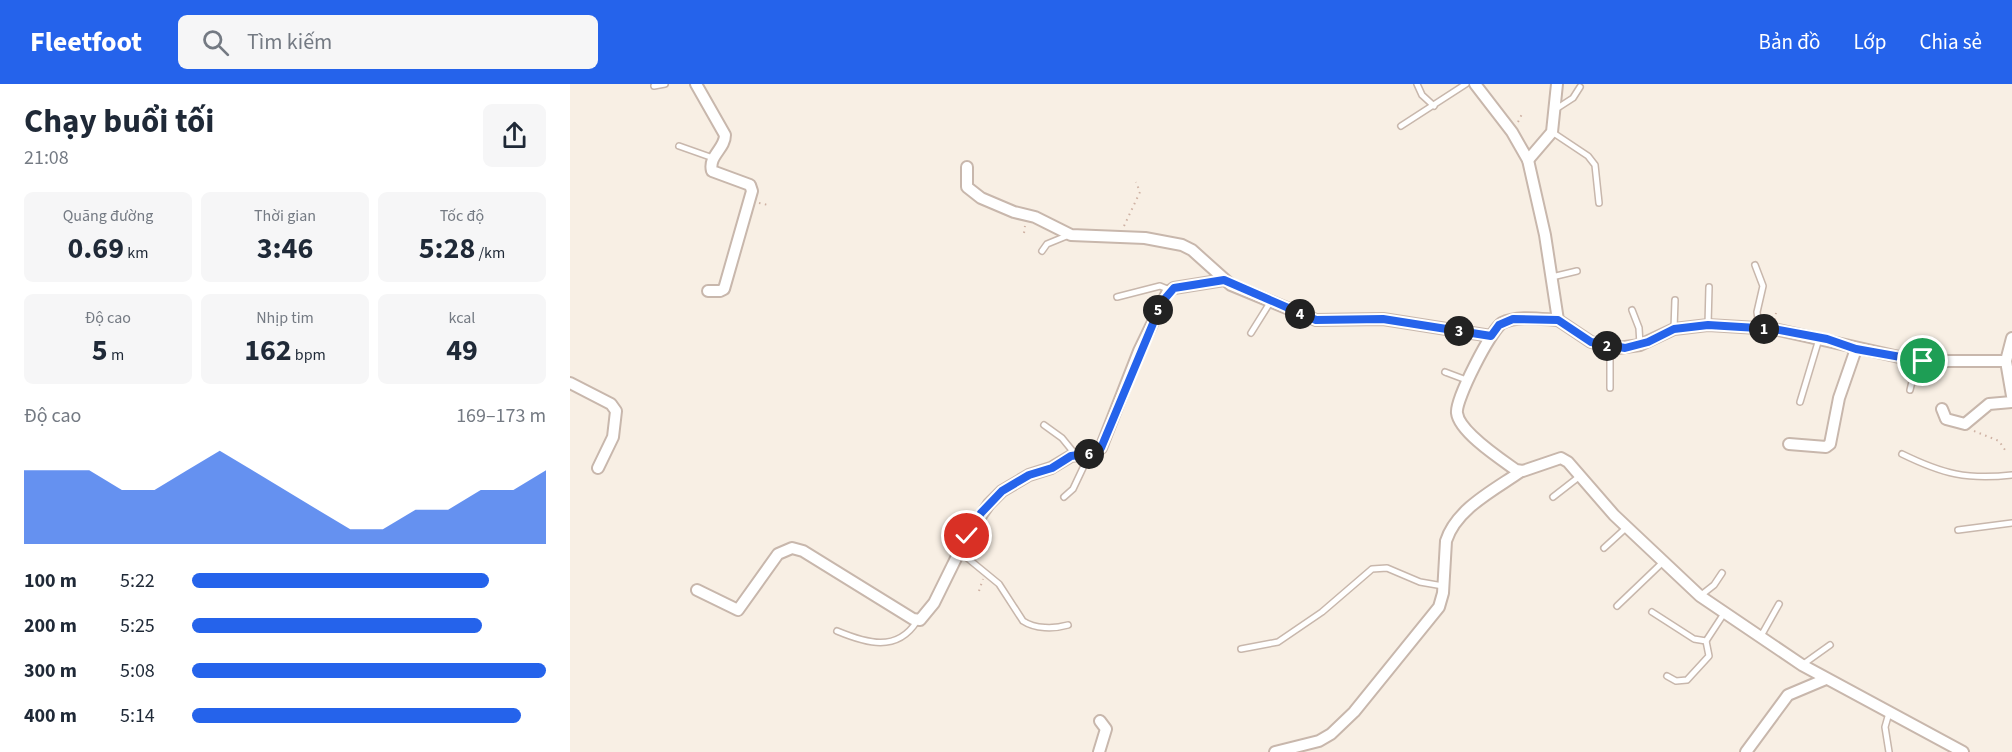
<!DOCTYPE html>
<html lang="vi">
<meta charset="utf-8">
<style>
body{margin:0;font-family:"Source Sans 3",sans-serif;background:#f6f6f7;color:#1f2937;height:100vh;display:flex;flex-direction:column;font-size:22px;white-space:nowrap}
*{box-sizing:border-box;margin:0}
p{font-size:20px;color:#747a83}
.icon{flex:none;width:33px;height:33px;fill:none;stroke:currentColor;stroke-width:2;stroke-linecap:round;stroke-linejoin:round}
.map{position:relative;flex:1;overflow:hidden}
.details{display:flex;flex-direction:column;background:#fff;width:570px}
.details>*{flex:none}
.pin{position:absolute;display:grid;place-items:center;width:51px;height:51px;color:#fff;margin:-26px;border:3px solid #fff;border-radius:50%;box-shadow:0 2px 6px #0007}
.km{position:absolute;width:30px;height:30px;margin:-15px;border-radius:50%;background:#222;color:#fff;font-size:16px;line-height:30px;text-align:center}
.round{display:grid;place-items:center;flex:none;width:63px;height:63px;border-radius:9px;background:#f6f6f7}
.head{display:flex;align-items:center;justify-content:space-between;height:102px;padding:0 24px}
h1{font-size:33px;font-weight:700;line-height:45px}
.metrics{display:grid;grid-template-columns:repeat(3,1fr);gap:9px;height:102px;padding:6px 24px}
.metrics div{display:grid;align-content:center;border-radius:9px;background:#f6f6f7;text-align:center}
.metrics b{font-size:30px;font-weight:700}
.metrics small{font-size:16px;font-weight:400}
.metrics p{font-size:16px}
.chart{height:168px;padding:12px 24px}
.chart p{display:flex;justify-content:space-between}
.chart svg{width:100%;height:108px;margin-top:6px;fill:#2563eb;opacity:.7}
ul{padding:0 24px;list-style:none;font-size:20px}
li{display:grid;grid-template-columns:96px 72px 1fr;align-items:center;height:45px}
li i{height:15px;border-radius:8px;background:#2563eb}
header{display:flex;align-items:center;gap:36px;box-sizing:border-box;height:84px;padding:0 30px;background:#2563eb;color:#fff}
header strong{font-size:28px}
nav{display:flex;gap:33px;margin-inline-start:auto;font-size:21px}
.search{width:420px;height:54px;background:#f6f6f7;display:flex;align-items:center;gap:15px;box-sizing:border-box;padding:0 21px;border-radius:9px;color:#747a83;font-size:22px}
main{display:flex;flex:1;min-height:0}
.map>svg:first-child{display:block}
</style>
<header>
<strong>Fleetfoot</strong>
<div class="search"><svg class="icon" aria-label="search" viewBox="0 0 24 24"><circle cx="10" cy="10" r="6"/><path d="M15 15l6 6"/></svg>Tìm kiếm</div>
<nav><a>Bản đồ</a><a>Lớp</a><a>Chia sẻ</a></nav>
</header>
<main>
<section class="details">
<div class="head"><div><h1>Chạy buổi tối</h1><p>21:08</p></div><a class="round"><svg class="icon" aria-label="share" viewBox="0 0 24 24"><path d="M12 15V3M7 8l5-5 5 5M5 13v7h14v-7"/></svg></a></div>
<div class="metrics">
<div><p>Quãng đường</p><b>0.69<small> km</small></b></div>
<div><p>Thời gian</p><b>3:46</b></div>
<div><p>Tốc độ</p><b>5:28<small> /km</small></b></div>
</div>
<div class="metrics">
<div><p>Độ cao</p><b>5<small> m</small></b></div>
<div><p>Nhịp tim</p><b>162<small> bpm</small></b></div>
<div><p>kcal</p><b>49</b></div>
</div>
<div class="chart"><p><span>Độ cao</span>169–173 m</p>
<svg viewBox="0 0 160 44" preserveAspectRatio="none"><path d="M0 44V14L10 14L20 14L30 22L40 22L50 14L60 6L70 14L80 22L90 30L100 38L110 38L120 30L130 30L140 22L150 22L160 14V44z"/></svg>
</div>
<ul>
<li><b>100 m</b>5:22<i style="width:84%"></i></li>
<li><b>200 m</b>5:25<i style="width:82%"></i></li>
<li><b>300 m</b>5:08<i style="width:100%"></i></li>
<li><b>400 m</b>5:14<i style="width:93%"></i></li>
</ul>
</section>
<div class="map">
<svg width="1442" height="668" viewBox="0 0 1442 668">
<rect width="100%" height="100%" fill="#f8efe4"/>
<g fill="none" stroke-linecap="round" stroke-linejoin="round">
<!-- service casing -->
<g stroke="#c8b7ac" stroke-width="8">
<g id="service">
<polyline points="847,0 852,11 864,22"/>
<polyline points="84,2 95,0"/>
<polyline points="986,25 1003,14 1010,3"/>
<polyline points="831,42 896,0"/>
<polyline points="982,48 1018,72 1025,81 1029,119"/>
<polyline points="109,62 143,74"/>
<polyline points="472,167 477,160 499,151"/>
<polyline points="1185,181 1193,202 1187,228 1189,243"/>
<polyline points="982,193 1007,187"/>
<polyline points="547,213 590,202 600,206"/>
<polyline points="1062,226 1069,244 1070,261"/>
<polyline points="1138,241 1139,203"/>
<polyline points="1104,245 1105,216"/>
<polyline points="681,249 701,217"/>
<polyline points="875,288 899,297"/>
<polyline points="1040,304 1040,263"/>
<polyline points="1340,306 1347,277"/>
<polyline points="1230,318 1249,255"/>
<polyline points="474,341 492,354 505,370"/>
<path d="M1332,370C1373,390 1397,396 1442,391"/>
<polyline points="494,413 503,405 520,369"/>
<polyline points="983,413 1010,392"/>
<polyline points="1388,446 1442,439"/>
<polyline points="1034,464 1057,443"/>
<path d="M390,468L429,500L453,537C465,545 484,545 498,541"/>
<polyline points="1130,512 1144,501 1152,489"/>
<polyline points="1047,522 1093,478"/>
<polyline points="1082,528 1124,555 1136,557 1155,528"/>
<path d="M267,547C296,559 327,569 347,537"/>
<polyline points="1191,552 1209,520"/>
<polyline points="671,565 708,558 752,528 802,485 817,484 850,498 873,502"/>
<polyline points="1232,581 1260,561"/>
<polyline points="1097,592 1106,597 1117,596 1139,572 1136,557"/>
<polyline points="1319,668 1315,643 1319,629"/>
</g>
</g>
<!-- minor casing -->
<g stroke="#c8b7ac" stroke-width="14">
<g id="minor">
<path d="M126,0L155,51C155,65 138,72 142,87L180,101L182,107L154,205L150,207H138"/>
<polyline points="905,0 942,48 958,76 975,151 988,236 1021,258 1048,264 1070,261 1104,245 1138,241 1204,245 1347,277 1436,277"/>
<polyline points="958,76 982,48 987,0"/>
<polyline points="397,83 397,103 411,114 444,128 465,133 501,151 575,154 612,161 622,166 661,201 746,236 813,235 921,252"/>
<path d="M988,236C971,235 947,231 932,239C921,246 885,316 887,329C889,348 932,376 946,386L953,387L991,374L998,378L1044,431L1130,512L1232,581L1393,668"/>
<polyline points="1442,254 1436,277 1442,312"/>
<polyline points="0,299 41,320 46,327 43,353 28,384"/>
<polyline points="1372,325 1376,335 1395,340 1419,320 1442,318"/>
<polyline points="1219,360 1256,363 1260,360 1269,314 1286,265"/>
<polyline points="127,506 168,526 208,470 222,464 233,467 343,535 350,536 364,519 397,452 419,420 432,407 459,391 481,384 501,372 523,369 531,364 569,267 597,209 604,204 654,196"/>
<polyline points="529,668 536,645 530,637"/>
<path d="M705,668L749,657L761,650L784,628L869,523L873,509L876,457C886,425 924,406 950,388"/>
<polyline points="1176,668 1218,611 1256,595"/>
</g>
</g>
<!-- path -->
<g stroke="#ceb1a3" stroke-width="2" stroke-dasharray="1.5 4.5" stroke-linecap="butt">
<polyline points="948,38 953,28"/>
<polyline points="189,119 198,121"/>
<polyline points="554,142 570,108 566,98"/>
<polyline points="454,149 455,142"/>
<polyline points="1205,236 1206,229"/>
<polyline points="1404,347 1429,357 1435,366"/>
<polyline points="409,507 413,495"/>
</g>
<!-- service -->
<use href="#service" stroke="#fff" stroke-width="5"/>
<!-- minor -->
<use href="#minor" stroke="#fff" stroke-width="10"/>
</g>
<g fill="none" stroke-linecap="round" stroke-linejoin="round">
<!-- route casing -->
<g stroke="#fff" stroke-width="12">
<polyline id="route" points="397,452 411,429 432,407 459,391 482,384 501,372 523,369 531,364 592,218 604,204 654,196 746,236 813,235 921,252 929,241 943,235 988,236 1021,258 1055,264 1078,258 1104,245 1138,241 1204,245 1257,255 1286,265 1353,277"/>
</g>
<!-- route -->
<use href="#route" stroke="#2563eb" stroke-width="8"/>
</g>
</svg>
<div class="pin" style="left:1353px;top:277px;background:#1e9e55"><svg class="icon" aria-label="arrive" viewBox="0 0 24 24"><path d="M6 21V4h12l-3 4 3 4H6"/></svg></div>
<div class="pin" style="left:397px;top:452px;background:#d93025"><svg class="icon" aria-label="check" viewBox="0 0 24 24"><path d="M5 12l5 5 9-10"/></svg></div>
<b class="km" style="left:1194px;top:245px">1</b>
<b class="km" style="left:1037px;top:262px">2</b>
<b class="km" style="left:889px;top:247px">3</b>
<b class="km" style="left:730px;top:230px">4</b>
<b class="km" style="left:588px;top:226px">5</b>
<b class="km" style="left:519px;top:370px">6</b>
</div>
</main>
